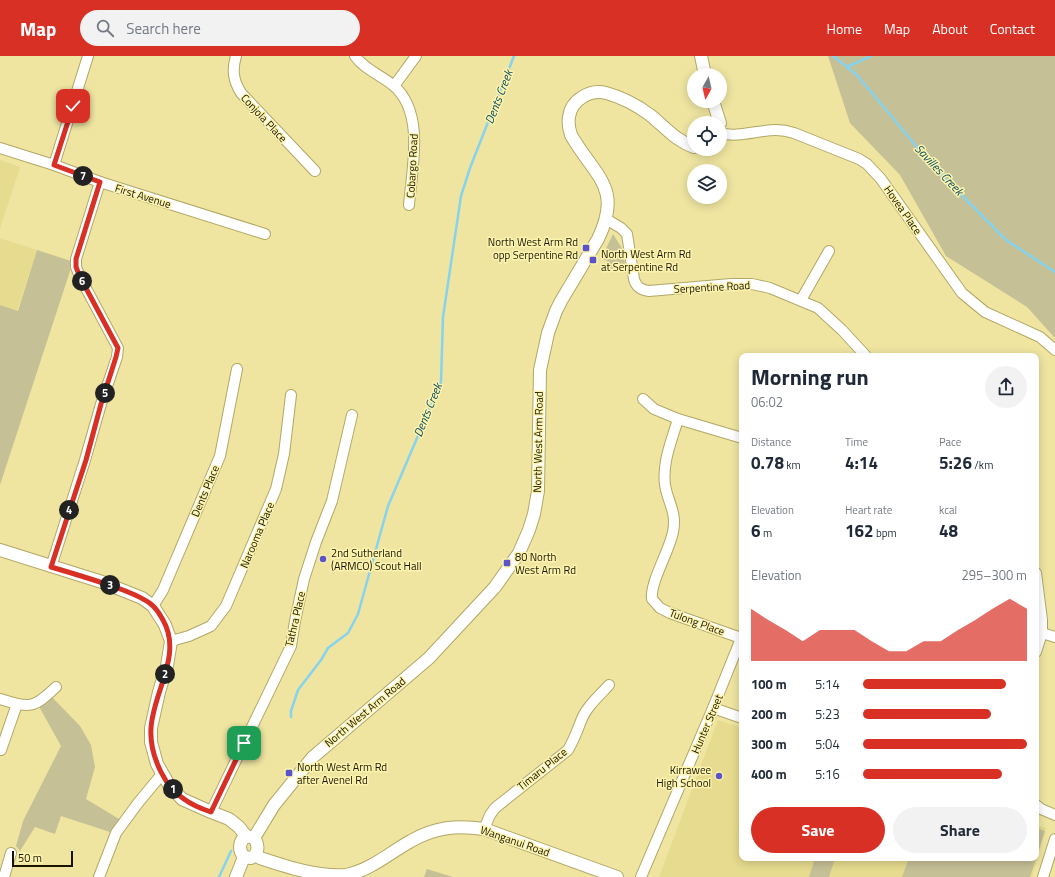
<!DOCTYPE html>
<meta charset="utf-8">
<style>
body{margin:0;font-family:"Titillium Web",sans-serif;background:#f2f2f3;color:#1f2937;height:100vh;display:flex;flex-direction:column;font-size:15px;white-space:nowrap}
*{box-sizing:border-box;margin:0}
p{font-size:13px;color:#747a83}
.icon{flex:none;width:22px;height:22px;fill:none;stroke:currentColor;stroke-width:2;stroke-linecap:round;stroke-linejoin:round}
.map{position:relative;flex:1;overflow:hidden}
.details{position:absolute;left:739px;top:297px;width:300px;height:508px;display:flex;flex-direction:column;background:#fff;border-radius:8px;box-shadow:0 2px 10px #0003}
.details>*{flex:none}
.needle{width:26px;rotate:188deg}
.tools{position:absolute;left:687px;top:12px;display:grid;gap:8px}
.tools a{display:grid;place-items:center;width:40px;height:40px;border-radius:50%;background:#fff;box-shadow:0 2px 10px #0003;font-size:20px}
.scale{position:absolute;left:12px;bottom:10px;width:61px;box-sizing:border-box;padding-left:4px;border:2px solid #191500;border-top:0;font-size:11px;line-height:14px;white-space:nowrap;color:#191500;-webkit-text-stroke:3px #fcf3ae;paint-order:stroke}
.pin{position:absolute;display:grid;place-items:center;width:34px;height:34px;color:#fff;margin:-17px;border-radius:8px;box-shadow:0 2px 6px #0006}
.km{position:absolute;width:20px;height:20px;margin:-10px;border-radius:50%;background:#222;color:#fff;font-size:11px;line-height:20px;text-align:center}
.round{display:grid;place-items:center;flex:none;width:42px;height:42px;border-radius:21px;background:#f2f2f3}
.summary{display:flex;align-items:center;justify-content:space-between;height:68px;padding:0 12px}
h1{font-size:22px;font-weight:700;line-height:30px}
.figures{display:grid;grid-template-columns:repeat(3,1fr);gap:6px;height:68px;padding:4px 12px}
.figures div{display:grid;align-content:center}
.figures b{font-size:17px;font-weight:700}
.figures small{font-size:11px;font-weight:400}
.figures p{font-size:11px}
.chart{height:112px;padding:8px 12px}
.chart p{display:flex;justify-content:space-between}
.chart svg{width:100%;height:72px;margin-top:4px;fill:#d93025;opacity:.7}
.button{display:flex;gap:8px;margin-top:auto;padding:8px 12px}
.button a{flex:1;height:46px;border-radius:24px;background:#d93025;color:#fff;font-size:16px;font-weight:700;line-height:46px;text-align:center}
.button a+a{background:#f2f2f3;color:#1f2937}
ul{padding:0 12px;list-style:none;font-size:13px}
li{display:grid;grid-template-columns:64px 48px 1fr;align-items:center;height:30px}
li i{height:10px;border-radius:5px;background:#d93025}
header{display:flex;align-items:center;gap:24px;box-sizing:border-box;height:56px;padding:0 20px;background:#d93025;color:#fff}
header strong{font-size:19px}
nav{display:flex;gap:22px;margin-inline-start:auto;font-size:14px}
.search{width:280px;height:36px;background:#f2f2f3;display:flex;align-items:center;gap:10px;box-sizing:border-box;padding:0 14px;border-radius:22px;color:#747a83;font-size:15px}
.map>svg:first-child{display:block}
</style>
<header>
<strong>Map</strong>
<div class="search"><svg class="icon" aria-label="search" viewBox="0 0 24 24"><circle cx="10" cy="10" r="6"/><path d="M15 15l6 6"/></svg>Search here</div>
<nav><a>Home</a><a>Map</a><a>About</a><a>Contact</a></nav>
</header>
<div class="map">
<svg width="1055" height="821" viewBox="0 0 1055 821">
<rect width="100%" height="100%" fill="#efe5a1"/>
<!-- built -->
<g fill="#e6db8e">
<polygon points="0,104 20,111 0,173"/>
<polygon points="0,182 37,194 17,255 0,249"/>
<polygon points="718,664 742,672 742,802 1036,802 1036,769 1046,772 1032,821 659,821"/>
</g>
<!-- green -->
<g fill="#c5c096">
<polygon points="828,0 1055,0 1055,282 1027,251 946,200 900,119 850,67"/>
<polygon points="613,178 623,194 626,217 610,212 606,204 601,203"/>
<polygon points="37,194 71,205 72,209 0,429 0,249 18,255"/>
<polygon points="49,638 80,670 91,689 95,711 86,743 124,766 116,778 61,760 55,778 35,771 20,795 16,790 23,765 61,690 37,647"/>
<polygon points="1036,772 1045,775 1030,821 902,821 909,802 1036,802"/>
<polygon points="815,802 835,802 829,821 809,821"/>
<polygon points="427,813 453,821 424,821"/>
</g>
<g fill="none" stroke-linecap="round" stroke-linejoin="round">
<!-- stream -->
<g stroke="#87d3ed" stroke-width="2.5">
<polyline points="833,0 856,18 932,109 1006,184 1055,216"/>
<polyline points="847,11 871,0"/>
<polyline points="291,661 291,655 298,634 321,604 328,592 348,577 358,558 388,450 441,326 443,261 461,140 470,112 514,0"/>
<polyline points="219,821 231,795"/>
</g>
<!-- minor casing -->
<g stroke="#b2a866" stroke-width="12">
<g id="minor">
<path d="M236,0C232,14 233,24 241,37L315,115"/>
<path d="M355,0C365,14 381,19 394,30C425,57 412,112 409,149"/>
<polyline points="394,30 416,0"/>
<path d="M720,77C738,82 758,74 776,74C782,74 788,75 794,77L859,103L867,108L881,123L962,237L985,256L1040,281L1055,294"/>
<polyline points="0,92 54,109 100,126 265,178"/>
<polyline points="54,109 88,0"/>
<path d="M606,163L621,172L627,178L634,223C636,231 641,234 649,235L731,228H752L770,232L818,252L842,274L866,300"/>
<polyline points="801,244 829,195"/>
<path d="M643,343L654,353L678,363C672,384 662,406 665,429C668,447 677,456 673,476C669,496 650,526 652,543L660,552L670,557L741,582"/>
<polyline points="678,363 742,382"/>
<polyline points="51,511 85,404 101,348 117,301 118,292 80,221 76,211 76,203 100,126"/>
<polyline points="1036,517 1042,564 1042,577 1036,596"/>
<polyline points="153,550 163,534 220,400 237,313"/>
<polyline points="1042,577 1055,581"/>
<polyline points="171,585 189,580 211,570 226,550 276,433 284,398 291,339"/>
<path d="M0,643C30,652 33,653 56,631"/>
<polyline points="713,652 742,662"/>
<polyline points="1,694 17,648"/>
<polyline points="1036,749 1041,753 1055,759"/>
<polyline points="211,756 291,590 295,565 304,523 316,486 332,445 352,359"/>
<path d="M484,773L490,759L495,752L568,694C574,684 577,675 581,665C586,651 599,640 609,629"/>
<polyline points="4,821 11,797"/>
<polyline points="99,821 116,777 138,747 162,718"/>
<polyline points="641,821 713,652 742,580"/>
<polyline points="1043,821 1055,783"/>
</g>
</g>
<!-- tertiary casing -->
<g stroke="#b2a866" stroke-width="14">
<g id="tertiary">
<polyline points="701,0 705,19"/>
<polyline points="713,45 720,67"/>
<polyline points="0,494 102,526 142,542 153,550 165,569 171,585 167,610 159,636 151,672 151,686 157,708 169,729 182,743 211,756 229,763 239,771 246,780"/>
<path d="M246,780L254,782C259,789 259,798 251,802L244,801C238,794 239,785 246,780Z"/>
<path d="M254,782L274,749L313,701L429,602L495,531L519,497L529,474L534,458L538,435L540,314L548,277L556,255L561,245L598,183C623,131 595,121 571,79C569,73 568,67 569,61C571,44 590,33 606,37C621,41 638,50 650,59C665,71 676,85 694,91"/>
<path d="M256,799L260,802C287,811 317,821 346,819C371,814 389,797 411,785C435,771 457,769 484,773L617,821"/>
<polyline points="236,821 244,801"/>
</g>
</g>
<!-- minor -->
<use href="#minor" stroke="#fff" stroke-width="10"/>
<!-- tertiary -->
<use href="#tertiary" stroke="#fff" stroke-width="12"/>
</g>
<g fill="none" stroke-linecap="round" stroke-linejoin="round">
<!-- route casing -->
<g stroke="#fff" stroke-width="8">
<path id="route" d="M73,50L54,109L100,126L76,203V211L80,221L118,292L116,301L101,348L86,404L51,511C75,518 99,525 123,534C133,538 144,542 152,549C157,553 160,559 163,564C183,599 153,636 151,672C150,687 154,702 161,716C166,726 174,737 184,743C192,749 202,753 211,756L244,687"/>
</g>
<!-- route -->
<use href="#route" stroke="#d93025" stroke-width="5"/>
</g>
<!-- markers -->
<g fill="#5b53cb" stroke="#fcf3ae" stroke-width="1.5">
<rect x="582" y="188" width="8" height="8" rx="2"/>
<rect x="589" y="200" width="8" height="8" rx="2"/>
<circle cx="323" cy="503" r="4"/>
<rect x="503" y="503" width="8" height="8" rx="2"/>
<rect x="285" y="713" width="8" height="8" rx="2"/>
<circle cx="719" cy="720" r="4"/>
</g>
<g text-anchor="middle" stroke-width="3" stroke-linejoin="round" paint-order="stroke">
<!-- street labels -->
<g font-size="11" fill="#191500" stroke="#fcf3ae">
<text transform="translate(264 62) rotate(47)" y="4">Conjola Place</text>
<text transform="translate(412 110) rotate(-87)" y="4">Cobargo Road</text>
<text transform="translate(143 140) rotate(17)" y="4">First Avenue</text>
<text transform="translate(903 154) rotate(55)" y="4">Hovea Place</text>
<text transform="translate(712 231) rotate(-3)" y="4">Serpentine Road</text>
<text transform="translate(538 386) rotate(-89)" y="4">North West Arm Road</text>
<text transform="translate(205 435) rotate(-67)" y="4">Dents Place</text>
<text transform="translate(257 479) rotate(-67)" y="4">Narooma Place</text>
<text transform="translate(295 563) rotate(-77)" y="4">Tathra Place</text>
<text transform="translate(697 566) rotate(20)" y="4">Tulong Place</text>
<text transform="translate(365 656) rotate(-40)" y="4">North West Arm Road</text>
<text transform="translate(707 668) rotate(-67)" y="4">Hunter Street</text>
<text transform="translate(542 713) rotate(-39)" y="4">Timaru Place</text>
<text transform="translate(515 785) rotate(19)" y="4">Wanganui Road</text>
</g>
<!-- poi labels -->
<g font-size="11" fill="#191500" stroke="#fcf3ae" text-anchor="start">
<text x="578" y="190" text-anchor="end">North West Arm Rd<tspan x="578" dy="13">opp Serpentine Rd</tspan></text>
<text x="601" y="202">North West Arm Rd<tspan x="601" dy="13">at Serpentine Rd</tspan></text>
<text x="331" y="501">2nd Sutherland<tspan x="331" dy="13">(ARMCO) Scout Hall</tspan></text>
<text x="515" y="505">80 North<tspan x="515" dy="13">West Arm Rd</tspan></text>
<text x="297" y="715">North West Arm Rd<tspan x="297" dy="13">after Avenel Rd</tspan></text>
<text x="711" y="718" text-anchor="end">Kirrawee<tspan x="711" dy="13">High School</tspan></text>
</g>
<!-- water labels -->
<g font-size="12" font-style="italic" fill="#094d5f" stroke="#fcf3ae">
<text transform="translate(499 41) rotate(-69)" y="4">Dents Creek</text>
<text transform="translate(939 114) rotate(47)" y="4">Savilles Creek</text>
<text transform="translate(428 354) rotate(-68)" y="4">Dents Creek</text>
</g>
</g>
</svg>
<div class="tools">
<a><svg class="needle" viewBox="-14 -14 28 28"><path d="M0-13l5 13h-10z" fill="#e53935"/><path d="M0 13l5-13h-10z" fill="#747a83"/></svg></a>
<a><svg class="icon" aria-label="locate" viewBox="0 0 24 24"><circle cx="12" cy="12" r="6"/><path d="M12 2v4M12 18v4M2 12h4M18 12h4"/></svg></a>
<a><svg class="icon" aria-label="layers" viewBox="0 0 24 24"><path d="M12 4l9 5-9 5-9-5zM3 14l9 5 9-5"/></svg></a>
</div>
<div class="scale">50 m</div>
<div class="pin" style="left:244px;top:687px;background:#1e9e55"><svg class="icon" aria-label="arrive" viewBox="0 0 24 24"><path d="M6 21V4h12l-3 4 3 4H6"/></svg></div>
<div class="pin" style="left:73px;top:50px;background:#d93025"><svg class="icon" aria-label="check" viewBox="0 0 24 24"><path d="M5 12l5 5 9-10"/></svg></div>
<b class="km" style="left:173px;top:733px">1</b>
<b class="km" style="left:165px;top:618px">2</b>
<b class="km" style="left:110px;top:529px">3</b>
<b class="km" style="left:69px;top:454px">4</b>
<b class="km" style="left:105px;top:337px">5</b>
<b class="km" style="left:82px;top:225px">6</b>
<b class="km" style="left:83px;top:120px">7</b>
<section class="details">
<div class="summary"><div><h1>Morning run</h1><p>06:02</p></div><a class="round"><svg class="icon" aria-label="share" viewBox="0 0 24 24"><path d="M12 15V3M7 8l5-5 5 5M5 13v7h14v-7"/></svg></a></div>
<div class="figures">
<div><p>Distance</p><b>0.78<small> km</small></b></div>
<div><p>Time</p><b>4:14</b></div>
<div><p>Pace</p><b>5:26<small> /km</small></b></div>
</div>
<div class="figures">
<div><p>Elevation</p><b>6<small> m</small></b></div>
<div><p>Heart rate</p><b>162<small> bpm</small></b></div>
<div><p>kcal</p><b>48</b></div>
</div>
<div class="chart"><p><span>Elevation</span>295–300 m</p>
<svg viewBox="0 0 160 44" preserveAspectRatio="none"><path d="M0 44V12L10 19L20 25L30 32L40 25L50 25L60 25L70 32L80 38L90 38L100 32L110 32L120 25L130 19L140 12L150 6L160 12V44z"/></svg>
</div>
<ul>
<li><b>100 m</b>5:14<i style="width:87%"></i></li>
<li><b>200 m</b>5:23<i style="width:78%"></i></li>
<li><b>300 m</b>5:04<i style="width:100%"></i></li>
<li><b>400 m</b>5:16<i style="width:85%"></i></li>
</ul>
<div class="button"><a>Save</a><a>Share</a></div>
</section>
</div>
